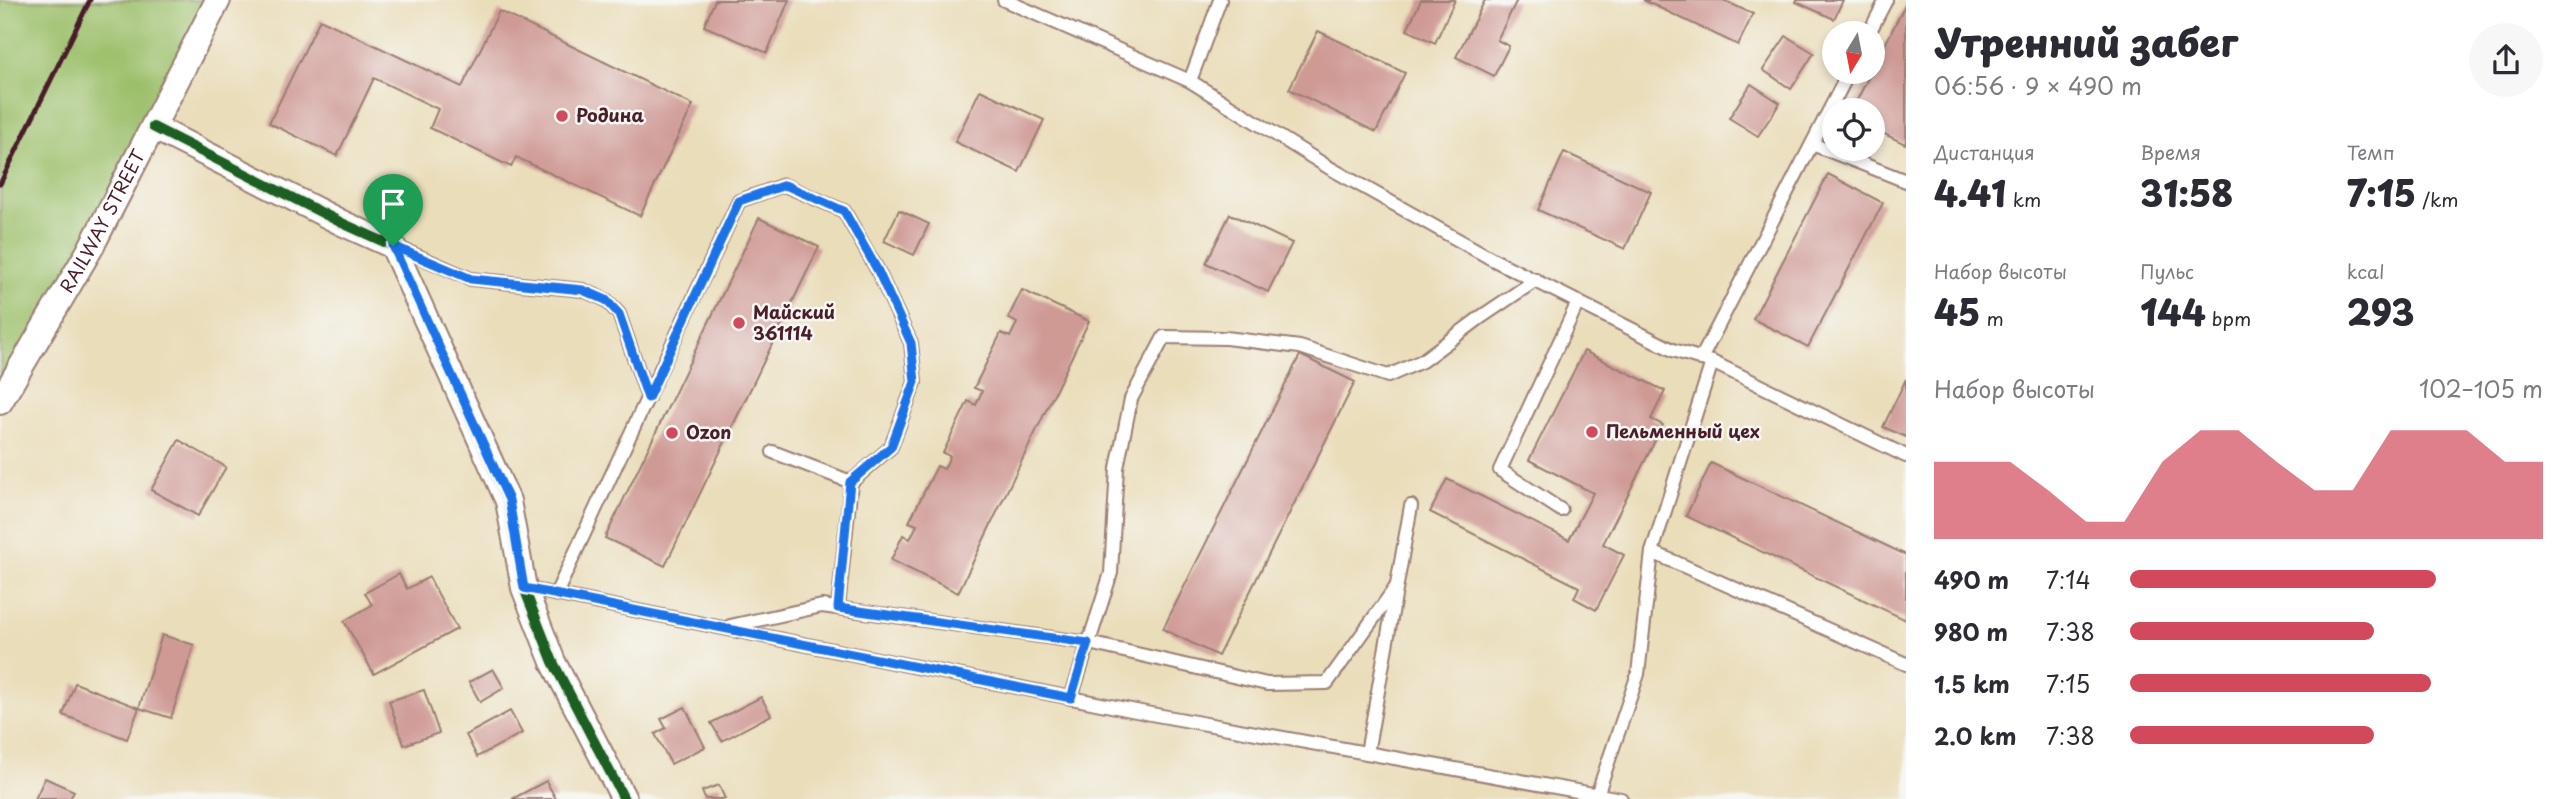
<!DOCTYPE html>
<html lang="ru">
<meta charset="utf-8">
<style>
body{margin:0;font-family:"Playpen Sans",sans-serif;background:#f7f7f7;color:#2b2b33;height:100vh;display:flex;flex-direction:column;font-size:26px;white-space:nowrap}
*{box-sizing:border-box;margin:0}
p{font-size:23px;color:#7c7c81}
.icon{flex:none;width:38px;height:38px;fill:none;stroke:currentColor;stroke-width:2;stroke-linecap:round;stroke-linejoin:round}
.map{position:relative;flex:1;overflow:hidden}
.panel{display:flex;flex-direction:column;background:#fff;width:665px}
.panel>*{flex:none}
.needle{width:46px;rotate:190deg}
.tools{position:absolute;left:1822px;top:21px;display:grid;gap:14px}
.tools a{display:grid;place-items:center;width:63px;height:63px;border-radius:50%;background:#fff;box-shadow:0 4px 10px #0003;font-size:35px}
.pin{position:absolute;display:grid;place-items:center;width:60px;height:60px;color:#fff;margin:-72px -30px;border-radius:50% 50% 50% 0;rotate:-45deg;box-shadow:0 0 7px #0007}
.pin .icon{rotate:45deg}
.round{display:grid;place-items:center;flex:none;width:74px;height:74px;border-radius:37px;background:#f7f7f7}
.head{display:flex;align-items:center;justify-content:space-between;height:119px;padding:0 28px}
h1{font-size:38px;font-weight:800;line-height:52px}
.stats{display:grid;grid-template-columns:repeat(3,1fr);gap:10px;height:119px;padding:7px 28px}
.stats div{display:grid;align-content:center}
.stats b{font-size:35px;font-weight:800}
.stats small{font-size:19px;font-weight:400}
.stats p{font-size:19px}
.chart{height:196px;padding:14px 28px}
.chart p{display:flex;justify-content:space-between}
.chart svg{width:100%;height:126px;margin-top:7px;fill:#d1495b;opacity:.7}
ul{padding:0 28px;list-style:none;font-size:23px}
li{display:grid;grid-template-columns:112px 84px 1fr;align-items:center;height:52px}
li i{height:18px;border-radius:9px;background:#d1495b}
main{display:flex;flex:1;min-height:0}
.map>svg:first-child{display:block}
</style>
<main>
<div class="map">
<svg width="1906" height="799" viewBox="0 0 1906 799">
<rect width="100%" height="100%" fill="#f6f6f2"/>
<filter id="ink" filterUnits="userSpaceOnUse"><feTurbulence type="fractalNoise" baseFrequency=".0143" numOctaves="2"/><feDisplacementMap in="SourceGraphic" scale="14" xChannelSelector="R" yChannelSelector="G"/><feConvolveMatrix kernelMatrix="1 2 1 2 8 2 1 2 1" color-interpolation-filters="sRGB"/></filter>
<filter id="wash" filterUnits="userSpaceOnUse"><feTurbulence type="fractalNoise" baseFrequency=".00686" numOctaves="4" result="noise"/><feDisplacementMap in="SourceGraphic" scale="28" xChannelSelector="R" yChannelSelector="G"/><feGaussianBlur stdDeviation="1.57" result="paint"/><feColorMatrix in="noise" values="0 0 0 0 0 0 0 0 0 0 0 0 0 0 0 0 0 1.4 0 .05"/><feComposite in="paint" operator="in"/></filter>
<g filter="url(#wash)">
<rect width="100%" height="100%" fill="#eaddba"/>
<!-- green -->
<polygon fill="#9cc06b" stroke="#73704b" stroke-width="2" points="0,0 218,0 0,402"/>
<g id="blocks">
<!-- building -->
<g fill="#cf9994">
<polygon points="715,0 789,0 767,53 704,26"/>
<polygon points="1421,0 1455,0 1435,43 1407,30"/>
<polygon points="1485,0 1517,0 1497,40 1509,46 1494,76 1456,57"/>
<polygon points="1643,0 1723,0 1753,14 1738,45"/>
<polygon points="1797,0 1843,0 1834,19 1796,2"/>
<polygon points="1906,3 1906,142 1905,144 1872,128 1872,110 1852,110"/>
<polygon points="499,11 693,105 640,216 516,157 511,167 430,128 438,109 374,78 337,156 269,123 320,19 462,87"/>
<polygon points="1318,31 1405,73 1376,132 1289,89"/>
<polygon points="1786,36 1814,53 1791,89 1763,70"/>
<polygon points="1751,84 1780,103 1758,136 1729,118"/>
<polygon points="980,90 1044,120 1019,172 955,142"/>
<polygon points="1564,152 1651,192 1625,249 1538,210"/>
<polygon points="1828,174 1883,203 1808,347 1753,319"/>
<polygon points="899,210 929,224 914,255 884,241"/>
<polygon points="1230,214 1292,243 1268,292 1206,263"/>
<polygon points="759,218 819,247 665,566 605,538"/>
<polygon points="1022,290 1089,321 958,593 891,560 903,535 910,539 917,525 909,522 937,466 944,469 950,456 943,453 968,401 976,405 982,391 974,388 1001,333 1010,337 1017,323 1008,318"/>
<polygon points="1584,351 1665,391 1651,419 1663,425 1603,544 1624,555 1596,610 1574,598 1579,587 1430,512 1447,479 1569,540 1593,493 1529,460"/>
<polygon points="1300,355 1355,382 1218,656 1163,629"/>
<polygon points="1906,379 1906,437 1883,427"/>
<polygon points="179,440 226,467 198,516 151,490"/>
<polygon points="1711,463 1906,555 1906,620 1686,516"/>
<polygon points="399,574 407,589 429,577 457,629 374,674 344,621 372,605 365,593"/>
<polygon points="162,635 194,645 171,718 139,708"/>
<polygon points="493,669 504,688 480,702 469,682"/>
<polygon points="75,683 139,708 127,739 63,715"/>
<polygon points="424,690 439,733 404,745 389,701"/>
<polygon points="761,697 771,715 722,741 711,723"/>
<polygon points="685,707 705,747 671,764 655,734 666,728 661,719"/>
<polygon points="510,711 522,733 477,757 466,735"/>
<polygon points="45,778 74,791 70,799 35,799"/>
<polygon points="546,781 556,799 512,799"/>
<polygon points="719,785 725,799 705,799 702,791"/>
</g>
</g>
</g>
<g filter="url(#ink)">
<use href="#blocks" fill-opacity="0" stroke="#9a7e72" stroke-width="2"/>
<g fill="none" stroke-linecap="round" stroke-linejoin="round">
<!-- service casing -->
<g stroke="#9a7e72" stroke-width="16">
<g id="service">
<polyline points="1004,0 1190,81 1328,167 1494,260 1673,350 1712,362 1906,456"/>
<polyline points="1869,33 1886,0"/>
<polyline points="1190,81 1220,0"/>
<polyline points="1812,144 1906,181"/>
<polyline points="397,247 471,279 583,290 606,300 619,314 648,398"/>
<polyline points="1701,359 1849,72"/>
<polyline points="773,452 851,482 838,608"/>
<polyline points="1561,510 1500,470 1578,302"/>
<polyline points="1652,552 1906,664"/>
<polyline points="524,588 1151,714 1621,799"/>
<polyline points="556,594 739,201 784,185 844,211 878,271 911,343 915,382 891,447 851,482"/>
<polyline points="730,626 822,606 1089,643 1267,684 1327,683 1396,587"/>
<polyline points="1071,698 1111,573 1117,468 1131,399 1164,337 1226,338 1300,347 1388,376 1422,361 1481,317 1536,280"/>
<polyline points="1367,753 1411,506"/>
<polyline points="1597,795 1638,674 1652,552 1712,362"/>
</g>
</g>
<!-- minor casing -->
<g stroke="#9a7e72" stroke-width="28">
<g id="minor">
<polyline points="153,127 342,223 393,246 508,501 524,588 553,662 624,799"/>
<path id="s1" d="M0,402L89,251L218,0"/>
</g>
</g>
<!-- service -->
<use href="#service" stroke="#fff" stroke-width="12"/>
<!-- minor -->
<use href="#minor" stroke="#fff" stroke-width="24"/>
<!-- rail -->
<polyline stroke="#4a1f2b" stroke-width="5" points="0,184 90,0"/>
<!-- cycleway casing -->
<g stroke="#f6f6f2" stroke-width="15">
<polyline id="cycleway" points="153,127 342,223 393,246 508,501 524,588 553,662 624,799"/>
</g>
<!-- cycleway -->
<use href="#cycleway" stroke="#1b5e20" stroke-width="10"/>
</g>
</g>
<g fill="none" stroke-linecap="round" stroke-linejoin="round" filter="url(#ink)">
<!-- route casing -->
<g stroke="#fff" stroke-width="14">
<polygon id="route" points="785,185 844,211 878,271 911,343 915,382 891,447 850,482 838,608 1088,643 1071,698 524,588 509,500 393,246 471,279 583,290 606,300 619,314 648,398 739,201"/>
</g>
<!-- route -->
<use href="#route" stroke="#1a73e8" stroke-width="9"/>
</g>
<!-- markers -->
<g fill="#d1495b" stroke="#f6f6f2" stroke-width="2.5">
<circle cx="562" cy="116" r="7"/>
<circle cx="739" cy="323" r="7"/>
<circle cx="1592" cy="432" r="7"/>
<circle cx="672" cy="433" r="7"/>
</g>
<g text-anchor="middle" stroke-width="5" stroke-linejoin="round" paint-order="stroke">
<!-- poi labels -->
<g font-size="18" font-weight="bold" fill="#4a1f2b" stroke="#f6f6f2" text-anchor="start">
<text x="576" y="122">Родина</text>
<text x="753" y="319">Майский<tspan x="753" dy="21">361114</tspan></text>
<text x="1606" y="438">Пельменный цех</text>
<text x="686" y="439">Ozon</text>
</g>
<!-- street labels -->
<g font-size="18" fill="#4a1f2b" stroke="#f6f6f2">
<text dy="6" stroke="none"><textPath href="#s1" startOffset="208">RAILWAY STREET</textPath></text>
</g>
</g>
</svg>
<div class="tools">
<a><svg class="needle" viewBox="-14 -14 28 28"><path d="M0-13l5 13h-10z" fill="#e53935"/><path d="M0 13l5-13h-10z" fill="#7c7c81"/></svg></a>
<a><svg class="icon" aria-label="locate" viewBox="0 0 24 24"><circle cx="12" cy="12" r="6"/><path d="M12 2v4M12 18v4M2 12h4M18 12h4"/></svg></a>
</div>
<div class="pin" style="left:393px;top:246px;background:#1e9e55"><svg class="icon" aria-label="arrive" viewBox="0 0 24 24"><path d="M6 21V4h12l-3 4 3 4H6"/></svg></div>
</div>
<section class="panel">
<div class="head"><div><h1>Утренний забег</h1><p>06:56 · 9 × 490 m</p></div><a class="round"><svg class="icon" aria-label="share" viewBox="0 0 24 24"><path d="M12 15V3M7 8l5-5 5 5M5 13v7h14v-7"/></svg></a></div>
<div class="stats">
<div><p>Дистанция</p><b>4.41<small> km</small></b></div>
<div><p>Время</p><b>31:58</b></div>
<div><p>Темп</p><b>7:15<small> /km</small></b></div>
</div>
<div class="stats">
<div><p>Набор высоты</p><b>45<small> m</small></b></div>
<div><p>Пульс</p><b>144<small> bpm</small></b></div>
<div><p>kcal</p><b>293</b></div>
</div>
<div class="chart"><p><span>Набор высоты</span>102–105 m</p>
<svg viewBox="0 0 160 44" preserveAspectRatio="none"><path d="M0 44V17L10 17L20 17L30 27L40 38L50 38L60 17L70 6L80 6L90 17L100 27L110 27L120 6L130 6L140 6L150 17L160 17V44z"/></svg>
</div>
<ul>
<li><b>490 m</b>7:14<i style="width:74%"></i></li>
<li><b>980 m</b>7:38<i style="width:59%"></i></li>
<li><b>1.5 km</b>7:15<i style="width:73%"></i></li>
<li><b>2.0 km</b>7:38<i style="width:59%"></i></li>
</ul>
</section>
</main>
